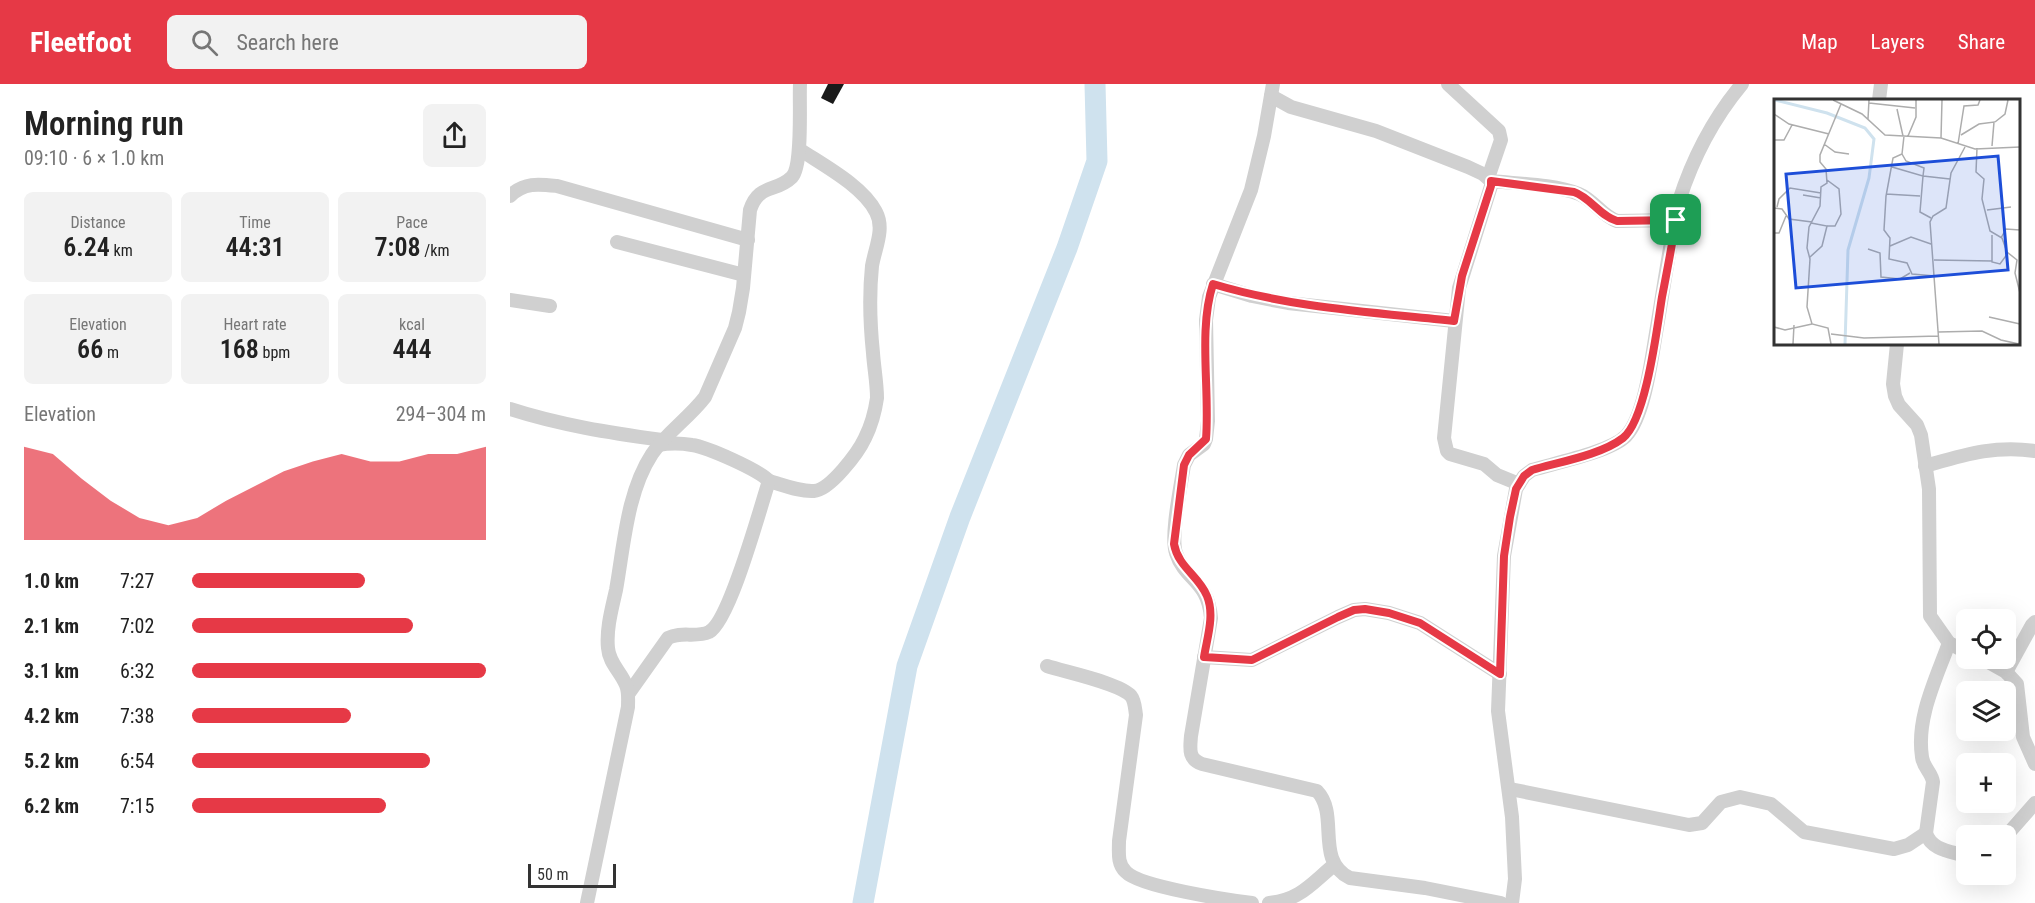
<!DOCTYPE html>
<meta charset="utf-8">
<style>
body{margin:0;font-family:"Roboto Condensed",sans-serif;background:#f2f2f2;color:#222;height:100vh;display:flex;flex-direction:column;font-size:22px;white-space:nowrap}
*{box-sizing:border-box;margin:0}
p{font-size:20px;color:#767676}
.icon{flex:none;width:33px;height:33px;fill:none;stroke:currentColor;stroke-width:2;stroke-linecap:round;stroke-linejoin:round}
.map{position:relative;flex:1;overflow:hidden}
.panel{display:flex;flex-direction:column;background:#fff;width:510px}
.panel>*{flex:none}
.controls{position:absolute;left:1446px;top:525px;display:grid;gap:12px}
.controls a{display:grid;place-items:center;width:60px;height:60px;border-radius:9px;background:#fff;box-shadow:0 6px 24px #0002;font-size:30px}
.scale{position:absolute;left:18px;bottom:15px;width:88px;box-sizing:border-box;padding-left:6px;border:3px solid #333;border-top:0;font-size:16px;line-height:21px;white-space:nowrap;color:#333;-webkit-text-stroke:4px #fff;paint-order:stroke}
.pin{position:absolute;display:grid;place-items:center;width:51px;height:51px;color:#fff;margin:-26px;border-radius:12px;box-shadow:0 3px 9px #0006}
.round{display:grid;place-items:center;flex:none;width:63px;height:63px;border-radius:9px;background:#f2f2f2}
.overview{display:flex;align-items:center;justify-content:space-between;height:102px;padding:0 24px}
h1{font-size:33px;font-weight:600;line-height:45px}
.stats{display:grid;grid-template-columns:repeat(3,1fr);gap:9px;height:102px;padding:6px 24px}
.stats div{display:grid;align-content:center;border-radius:9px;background:#f2f2f2;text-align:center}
.stats b{font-size:26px;font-weight:600}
.stats small{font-size:16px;font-weight:400}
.stats p{font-size:16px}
.chart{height:168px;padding:12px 24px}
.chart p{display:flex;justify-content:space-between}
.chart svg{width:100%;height:108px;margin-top:6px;fill:#e63946;opacity:.7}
ul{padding:0 24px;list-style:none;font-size:20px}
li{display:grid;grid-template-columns:96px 72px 1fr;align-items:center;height:45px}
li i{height:15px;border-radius:8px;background:#e63946}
header{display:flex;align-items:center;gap:36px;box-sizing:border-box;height:84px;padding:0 30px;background:#e63946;color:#fff}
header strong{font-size:28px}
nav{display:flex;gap:33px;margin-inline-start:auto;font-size:21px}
.search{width:420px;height:54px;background:#f2f2f2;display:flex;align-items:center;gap:15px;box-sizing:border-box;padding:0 21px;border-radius:9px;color:#767676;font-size:22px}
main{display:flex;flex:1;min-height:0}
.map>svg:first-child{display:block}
</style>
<header>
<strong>Fleetfoot</strong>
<div class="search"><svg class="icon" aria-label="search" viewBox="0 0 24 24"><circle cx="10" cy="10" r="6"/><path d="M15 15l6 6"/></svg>Search here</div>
<nav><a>Map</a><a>Layers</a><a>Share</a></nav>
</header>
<main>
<section class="panel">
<div class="overview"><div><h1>Morning run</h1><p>09:10 · 6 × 1.0 km</p></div><a class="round"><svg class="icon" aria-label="share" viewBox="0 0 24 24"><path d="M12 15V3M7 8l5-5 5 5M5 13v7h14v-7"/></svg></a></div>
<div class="stats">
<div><p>Distance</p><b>6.24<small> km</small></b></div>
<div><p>Time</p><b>44:31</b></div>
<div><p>Pace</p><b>7:08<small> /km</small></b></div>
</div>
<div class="stats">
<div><p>Elevation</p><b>66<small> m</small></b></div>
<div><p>Heart rate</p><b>168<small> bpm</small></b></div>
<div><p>kcal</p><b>444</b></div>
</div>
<div class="chart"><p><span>Elevation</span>294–304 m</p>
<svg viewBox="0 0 160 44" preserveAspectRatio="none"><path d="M0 44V6L10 9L20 19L30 28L40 35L50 38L60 35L70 28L80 22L90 16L100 12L110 9L120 12L130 12L140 9L150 9L160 6V44z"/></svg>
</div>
<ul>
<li><b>1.0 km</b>7:27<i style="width:59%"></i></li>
<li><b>2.1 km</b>7:02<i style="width:75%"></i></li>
<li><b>3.1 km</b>6:32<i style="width:100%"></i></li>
<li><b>4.2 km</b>7:38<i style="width:54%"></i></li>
<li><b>5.2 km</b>6:54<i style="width:81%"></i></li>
<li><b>6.2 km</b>7:15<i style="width:66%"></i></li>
</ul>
</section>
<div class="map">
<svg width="1525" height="819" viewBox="0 0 1525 819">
<rect width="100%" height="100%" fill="#fff"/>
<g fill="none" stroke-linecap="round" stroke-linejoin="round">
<!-- river -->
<polyline stroke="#cfe2ee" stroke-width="21" points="353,819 397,582 450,433 557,164 587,77 585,0"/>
</g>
<!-- building -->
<polygon fill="#1a1a1a" points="318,0 334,0 323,20 311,14"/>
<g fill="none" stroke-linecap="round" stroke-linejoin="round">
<!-- minor -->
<g stroke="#d0d0d0" stroke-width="14">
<path d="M763,0L754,52L741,106L699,213L696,236L698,337L696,355L694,360L679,371L674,381C671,401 660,452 666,469C675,497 698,496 701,534L681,652C680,665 678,675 692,680L807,707C830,731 804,776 840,794L915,804L991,819"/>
<polyline points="938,0 989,47 991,56 978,94"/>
<polyline points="761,12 781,23 866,47 958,83 973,90 981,97 981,102 949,204 934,354 937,367 940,370 974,380 987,391 1009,400"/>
<polyline points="1369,16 1371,0"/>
<path d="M981,97C1009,100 1043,100 1069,110C1084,116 1092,132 1107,137L1166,136"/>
<path d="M0,112C14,98 29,100 47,102L238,156"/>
<polyline points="107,158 234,191"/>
<polyline points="703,200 742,212 778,219 944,237"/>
<polyline points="0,216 40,222"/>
<polyline points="1387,260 1383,300 1385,312 1389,321 1407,341 1411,351 1419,405 1420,532 1439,559 1456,568"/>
<path d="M0,325C49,341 101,349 152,356"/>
<path d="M1415,382C1454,371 1484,361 1525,367"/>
<path d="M259,397C273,401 290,408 304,407C320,406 348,369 355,354C361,342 365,328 367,314C367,299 364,284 363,269C360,240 359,211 362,182C365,164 375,145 366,128C353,102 313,81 289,65"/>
<path d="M1439,559C1426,595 1406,634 1412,673C1413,683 1422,689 1423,698L1416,749C1421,766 1440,767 1456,772"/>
<polyline points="694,573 742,576 828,533 844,526 855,525 879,529 910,539 990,590"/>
<polyline points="1471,574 1496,588 1507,600 1513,653 1525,680"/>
<path d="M537,582C555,588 610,599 621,612C625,617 625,625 626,631L609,757C609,768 607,780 616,788C630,803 719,816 742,819"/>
<polyline points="1496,588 1522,541 1525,538"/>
<path d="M119,609L158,554C171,547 186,554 199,548C220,537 250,424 259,397C249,386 197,363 182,361C170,359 160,359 148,361"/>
<polyline points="1000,705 1179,741 1192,739 1211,718 1230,713 1261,720 1294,748 1384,765 1398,761 1416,749"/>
<polyline points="1496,752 1525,719"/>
<path d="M77,819L118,623C118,615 119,608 116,601C111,588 99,579 98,564C96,545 102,524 106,506C114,461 117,408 142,370C157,348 179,334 195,313L225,244L229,228L233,204L240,126C249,99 266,109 282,93C293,81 289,18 290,0"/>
<path d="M759,819C790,816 801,800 824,781"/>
<path d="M1002,819L1005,795L1002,733L988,627L994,472L1006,405L1014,392L1022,386C1045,379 1100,368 1116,352C1135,332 1142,271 1147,243C1154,201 1160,159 1169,117C1183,73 1202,36 1232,0"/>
</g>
</g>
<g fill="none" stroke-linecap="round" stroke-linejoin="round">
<!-- route casing -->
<g stroke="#fff" stroke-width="12">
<path id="route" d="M981,97L1064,108C1081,114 1090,132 1107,137L1166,136C1162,162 1157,187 1152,213C1147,244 1136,336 1113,354C1091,371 1049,378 1022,386L1014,392L1006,405L1000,433L994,472L990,590L910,539L879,529L855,525L844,526L828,533L742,576L694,573C697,554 705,531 697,512C689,492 668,483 664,460L674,381L679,371L696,355C700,306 688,246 703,200C783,224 862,228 944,237L952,192L981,102Z"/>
</g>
<!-- route -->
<use href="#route" stroke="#e63946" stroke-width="8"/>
</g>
<!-- overview -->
<g transform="translate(1264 15)">
<rect width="246" height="246" fill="#fff"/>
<path fill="none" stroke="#cfe2ee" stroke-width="3" d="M1,1L53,14L91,29L100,40L95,79L74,151L71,245"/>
<path fill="none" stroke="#adadad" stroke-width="1.5" d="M59,1L88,15L111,36L167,39L201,50L246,48M95,4L141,9M123,10L129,37M0,15L15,25L55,35M94,20L95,1M221,23L231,15L234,1M187,36L205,25L220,23L218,47M130,37L128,55L119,59L112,97L110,131L116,139L115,160L133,164L138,175L161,177M134,37L142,18V1M167,39L168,1M0,41H10L18,26M50,45L61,53L75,55M184,45L190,7L204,6L206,1M203,49L202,73L210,80L208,100L216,132L228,139L233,153L243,161L241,174L246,194M128,55L132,62L150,69L149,77M118,68L149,77L146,113L157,119M149,77L176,80M112,95L146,97M29,96L47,99M3,108L5,100L16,89L47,94M0,109L8,110L15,120L38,123M213,111L237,108M53,127H61L67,115L65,90L53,81M0,134H5L12,117M218,136V163L226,165L234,154M227,139L232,130L246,131M116,147L137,138L157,145M94,150L106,154L107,178L126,180L136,174M36,158L48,147L53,127L37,124M160,161L218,162M215,218L246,225M0,228L11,231L38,225M164,233L208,232L227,241L245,245L246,242M57,235L90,239L164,237M19,245L20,226M57,245L54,229L38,225L33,208L36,160L33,149L35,128L46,107L47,88L53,84L52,70L46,63V56L67,5M165,245L156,123L159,117L172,109L177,74L191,48"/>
<path fill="#1d4ed8" fill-opacity="0.15" stroke="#1d4ed8" stroke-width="3" d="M224,57L234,171L22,189L12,75Z"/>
<rect width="246" height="246" fill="none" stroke="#333" stroke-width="3"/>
</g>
</svg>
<div class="controls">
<a><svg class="icon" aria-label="locate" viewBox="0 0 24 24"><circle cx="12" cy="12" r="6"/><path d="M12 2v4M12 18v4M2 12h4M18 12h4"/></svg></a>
<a><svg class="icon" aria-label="layers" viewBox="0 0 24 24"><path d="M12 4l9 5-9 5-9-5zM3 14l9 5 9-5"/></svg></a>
<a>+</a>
<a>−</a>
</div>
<div class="scale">50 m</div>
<div class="pin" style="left:1166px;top:136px;background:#1e9e55"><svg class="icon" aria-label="arrive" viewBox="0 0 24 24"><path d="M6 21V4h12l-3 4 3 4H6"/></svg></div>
</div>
</main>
